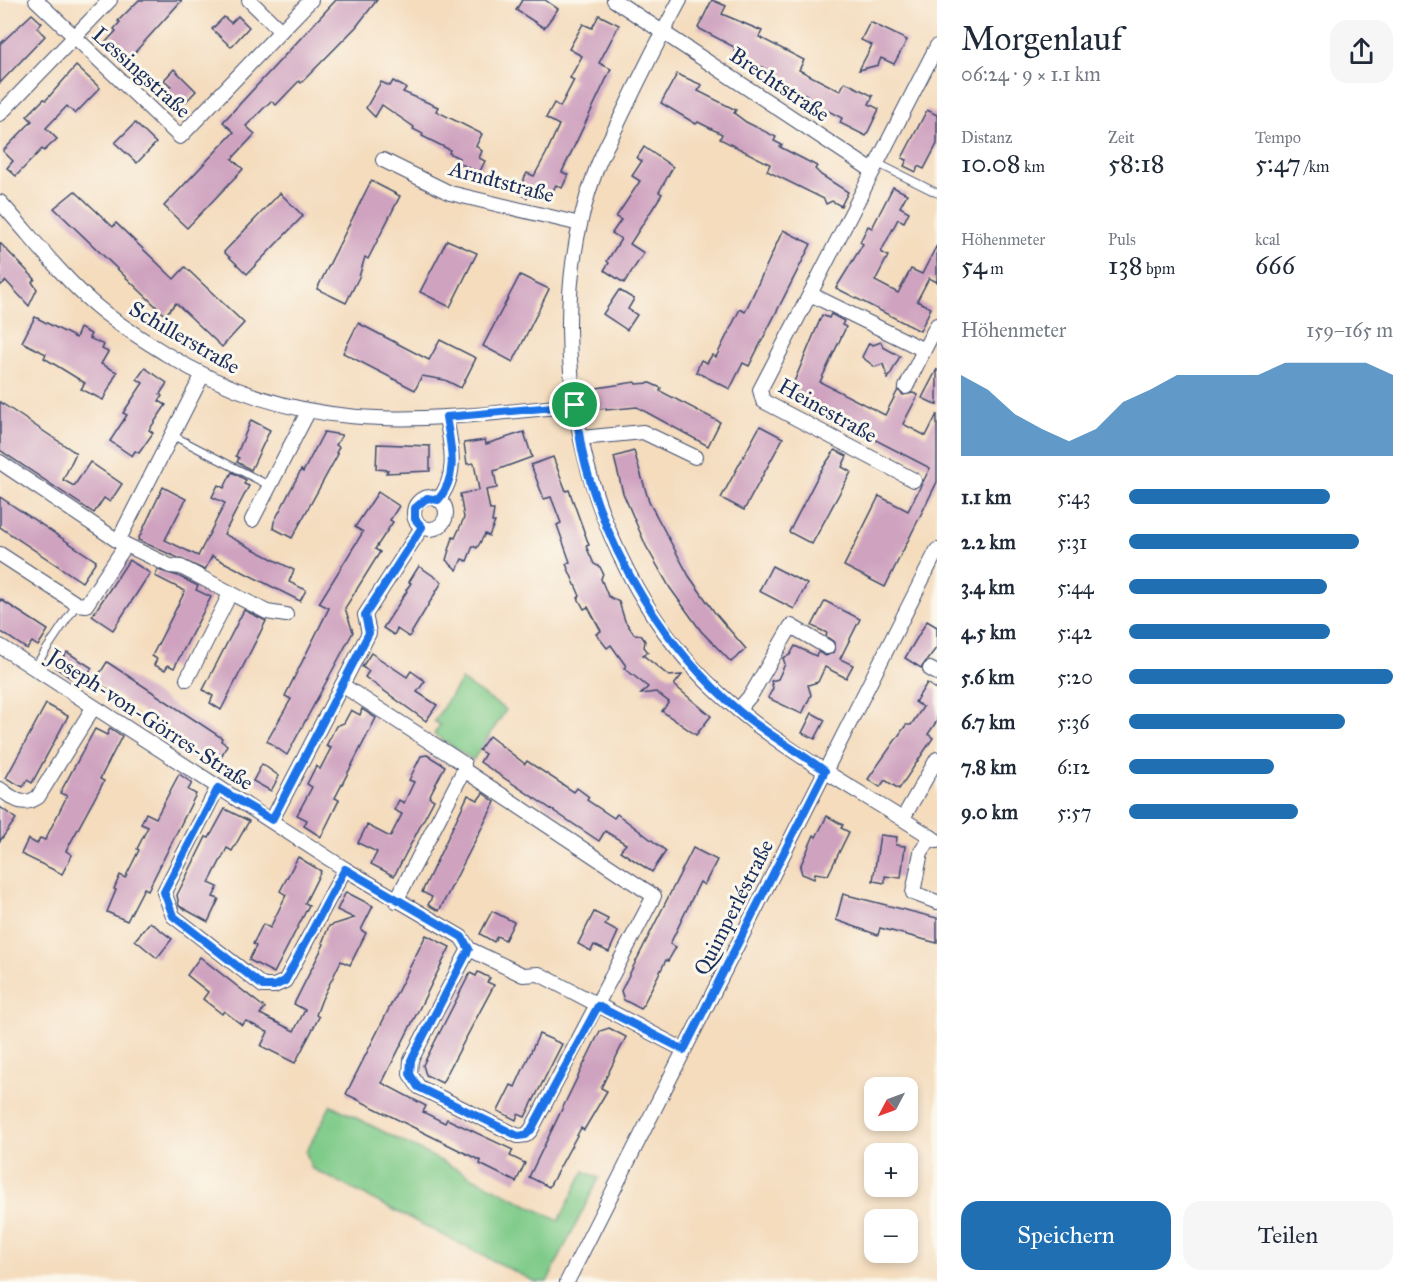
<!DOCTYPE html>
<html lang="de">
<meta charset="utf-8">
<style>
body{margin:0;font-family:"IM FELL Great Primer",serif;background:#f6f6f7;color:#1f2937;height:100vh;display:flex;flex-direction:column;font-size:22px;white-space:nowrap}
*{box-sizing:border-box;margin:0}
p{font-size:20px;color:#747a83}
.icon{flex:none;width:33px;height:33px;fill:none;stroke:currentColor;stroke-width:2;stroke-linecap:round;stroke-linejoin:round}
.map{position:relative;flex:1;overflow:hidden}
.drawer{display:flex;flex-direction:column;background:#fff;width:480px}
.drawer>*{flex:none}
.needle{width:39px;rotate:229deg}
.buttons{position:absolute;left:864px;top:1077px;display:grid;gap:12px}
.buttons a{display:grid;place-items:center;width:54px;height:54px;border-radius:12px;background:#fff;box-shadow:0 3px 9px #0003;font-size:30px}
.pin{position:absolute;display:grid;place-items:center;width:51px;height:51px;color:#fff;margin:-26px;border:3px solid #fff;border-radius:50%;box-shadow:0 2px 6px #0007}
.round{display:grid;place-items:center;flex:none;width:63px;height:63px;border-radius:18px;background:#f6f6f7}
.headline{display:flex;align-items:center;justify-content:space-between;height:102px;padding:0 24px}
h1{font-size:33px;font-weight:600;line-height:45px}
.stats{display:grid;grid-template-columns:repeat(3,1fr);gap:9px;height:102px;padding:6px 24px}
.stats div{display:grid;align-content:center}
.stats b{font-size:26px;font-weight:600}
.stats small{font-size:16px;font-weight:400}
.stats p{font-size:16px}
.chart{height:168px;padding:12px 24px}
.chart p{display:flex;justify-content:space-between}
.chart svg{width:100%;height:108px;margin-top:6px;fill:#1f6fb2;opacity:.7}
.action{display:flex;gap:12px;margin-top:auto;padding:12px 24px}
.action a{flex:1;height:69px;border-radius:18px;background:#1f6fb2;color:#fff;font-size:24px;font-weight:600;line-height:69px;text-align:center}
.action a+a{background:#f6f6f7;color:#1f2937}
ul{padding:0 24px;list-style:none;font-size:20px}
li{display:grid;grid-template-columns:96px 72px 1fr;align-items:center;height:45px}
li i{height:15px;border-radius:8px;background:#1f6fb2}
main{display:flex;flex:1;min-height:0}
.map>svg:first-child{display:block}
</style>
<main>
<div class="map">
<svg width="937" height="1282" viewBox="0 0 937 1282">
<rect width="100%" height="100%" fill="#fbf7ec"/>
<filter id="ink" filterUnits="userSpaceOnUse"><feTurbulence type="fractalNoise" baseFrequency=".0167" numOctaves="2"/><feDisplacementMap in="SourceGraphic" scale="12" xChannelSelector="R" yChannelSelector="G"/><feConvolveMatrix kernelMatrix="1 2 1 2 8 2 1 2 1" color-interpolation-filters="sRGB"/></filter>
<filter id="wash" filterUnits="userSpaceOnUse"><feTurbulence type="fractalNoise" baseFrequency=".008" numOctaves="4" result="noise"/><feDisplacementMap in="SourceGraphic" scale="24" xChannelSelector="R" yChannelSelector="G"/><feGaussianBlur stdDeviation="1.35" result="paint"/><feColorMatrix in="noise" values="0 0 0 0 0 0 0 0 0 0 0 0 0 0 0 0 0 1.4 0 .05"/><feComposite in="paint" operator="in"/></filter>
<g filter="url(#wash)">
<rect width="100%" height="100%" fill="#f4dcbd"/>
<!-- green -->
<g fill="#7fcb89" stroke="#4d7d74" stroke-width="1.5">
<polygon points="461,680 506,710 473,760 434,734 440,725 434,721"/>
<polygon points="331,1105 559,1221 584,1171 599,1178 547,1282 535,1282 311,1168 306,1152"/>
</g>
<g id="blocks">
<!-- building -->
<g fill="#cfa3c0">
<polygon points="139,0 182,0 127,61 106,42 116,31 114,29 120,22 118,21"/>
<polygon points="336,0 377,0 356,27 301,83 299,81 276,105 271,101 246,126 255,134 232,159 243,169 187,228 164,206 234,132 223,122"/>
<polygon points="522,0 545,0 558,9 544,28 516,10"/>
<polygon points="712,0 726,6 722,14 762,31 759,37 804,60 799,70 840,91 845,82 873,96 869,104 879,109 866,136 840,123 842,118 805,99 807,95 772,77 774,73 743,58 734,51 736,48 698,28"/>
<polygon points="32,14 42,23 37,28 45,36 0,83 0,44"/>
<polygon points="599,15 619,25 599,63 611,69 562,172 568,175 562,188 556,185 547,202 530,193 527,198 517,192 527,173 534,176 546,154 559,125 546,118 554,103 560,107 574,80 570,78 582,56 569,49 583,24 592,28"/>
<polygon points="238,16 249,27 231,47 212,29 224,17 231,23"/>
<polygon points="870,22 907,40 894,64 881,58 878,65 859,70 872,45 861,40"/>
<polygon points="76,66 100,88 75,114 67,106 46,128 57,139 44,151 42,149 16,176 7,168 13,161 3,151 32,121 27,116 44,99 46,100"/>
<polygon points="174,69 196,91 178,110 162,95 171,86 164,80"/>
<polygon points="677,74 702,85 698,91 736,110 734,113 746,122 776,137 774,141 782,145 780,147 817,166 815,169 821,175 848,192 841,206 832,201 826,204 824,199 767,171 770,164 720,139 722,134 698,122 696,124 661,103"/>
<polygon points="393,81 406,88 403,92 438,107 436,111 482,134 476,146 482,151 479,158 485,161 479,173 457,162 459,158 449,153 450,150 422,136 423,134 413,129 414,127 382,105 375,117 366,108 381,82 390,86"/>
<polygon points="927,110 937,115 937,144 924,169 918,166 916,172 904,166 907,160 902,158"/>
<polygon points="135,123 156,143 137,163 115,143"/>
<polygon points="644,147 673,167 659,192 662,194 630,244 644,253 624,283 604,270 609,263 607,261 621,239 612,233 621,220 616,217 640,181 632,176 642,161 637,158"/>
<polygon points="371,181 400,196 368,259 365,257 359,277 346,303 317,289"/>
<polygon points="893,187 907,194 900,207 909,212 904,222 898,219 881,252 888,256 875,281 898,293 911,269 922,274 937,245 937,282 929,278 917,301 931,308 920,331 836,288 863,244 860,242 868,226 872,228"/>
<polygon points="75,191 113,227 116,223 174,279 185,267 244,323 222,347 176,303 165,315 54,208"/>
<polygon points="280,193 303,216 247,274 224,252"/>
<polygon points="783,230 811,244 749,366 743,363 730,389 696,372 701,360 707,363 712,355 716,357 740,309 745,312"/>
<polygon points="447,240 477,253 450,307 420,292"/>
<polygon points="0,243 35,279 32,282 37,289 29,306 6,281 0,286"/>
<polygon points="520,275 549,289 513,362 483,346"/>
<polygon points="619,290 634,299 628,309 637,315 627,330 603,314"/>
<polygon points="831,314 844,321 842,325 846,327 820,382 885,415 898,390 903,395 913,393 918,395 903,424 926,436 937,414 937,482 885,587 844,566 879,496 908,511 930,468 808,405 810,402 797,396 799,393 791,389 822,315 829,318"/>
<polygon points="35,317 76,338 80,328 91,334 89,338 104,345 102,349 108,352 101,364 117,372 103,400 81,389 85,383 44,358 46,354 22,342"/>
<polygon points="358,323 429,360 440,340 476,358 461,388 445,380 422,376 415,390 343,353"/>
<polygon points="881,342 883,347 900,356 888,379 883,364 875,367 862,357 869,343 873,345"/>
<polygon points="145,368 167,383 160,394 162,396 159,401 166,405 149,430 153,433 139,453 135,451 132,456 110,441 127,415 123,413 143,383 137,379"/>
<polygon points="937,369 937,405 922,398"/>
<polygon points="635,382 636,384 650,383 661,388 660,391 720,422 708,446 637,407 606,410 606,408 599,409 597,388"/>
<polygon points="0,402 76,453 63,480 74,486 90,462 122,484 110,502 104,498 94,513 0,450"/>
<polygon points="251,420 270,430 251,470 237,462 239,458 236,456"/>
<polygon points="760,426 783,438 744,510 721,498"/>
<polygon points="324,432 342,435 336,445 339,447 336,453 338,454 292,538 273,528 274,522 301,470 303,472"/>
<polygon points="524,432 532,457 494,471 497,488 486,490 490,510 494,510 492,522 495,522 489,536 485,534 477,548 473,546 467,561 462,559 457,570 446,560 453,537 455,538 464,518 460,494 479,490 474,463 467,464 464,443 485,440 486,444"/>
<polygon points="377,444 430,446 430,471 386,473 388,470 376,469"/>
<polygon points="835,450 847,456 842,467 851,472 812,544 789,532 820,472"/>
<polygon points="634,451 649,502 689,576 715,613 746,649 731,662 701,631 670,588 646,546 623,493 614,457"/>
<polygon points="553,457 566,491 569,490 589,545 586,546 594,564 600,567 603,573 601,579 608,596 619,602 625,621 634,634 641,635 645,641 644,647 648,652 643,655 669,676 682,675 674,685 711,716 696,735 662,711 669,702 656,692 641,694 648,687 624,668 626,666 611,645 607,648 596,634 601,631 588,607 584,609 578,598 580,596 566,564 570,562 557,525 561,523 551,497 544,499 531,465"/>
<polygon points="232,472 246,480 244,484 249,486 224,534 294,570 289,582 306,590 300,601 212,556 205,570 138,540 163,487 186,499 165,540 198,556 225,503 212,497 218,485 224,488"/>
<polygon points="378,492 399,506 390,520 393,522 375,549 380,552 345,608 353,632 287,755 267,741 291,699 285,696 329,608 319,603 363,532 355,527"/>
<polygon points="0,497 96,561 82,582 0,527"/>
<polygon points="129,560 150,573 113,630 92,616"/>
<polygon points="419,566 442,582 409,637 397,629 394,635 383,628 407,591 406,590 411,583 409,582"/>
<polygon points="772,566 807,584 794,609 759,591"/>
<polygon points="158,570 178,576 198,586 196,590 211,597 174,668 168,665 165,670 154,665 157,659 152,656 185,591 155,576"/>
<polygon points="0,599 48,630 38,646 32,642 27,649 0,631"/>
<polygon points="825,601 860,619 840,659 853,665 846,678 825,667 818,682 808,685 811,695 802,714 768,698 773,688 771,681 778,679 785,664 783,658 790,655 795,646 816,656 818,652 826,656 834,652 834,642 826,636 827,633 812,626"/>
<polygon points="244,610 266,621 221,710 210,703 213,696 203,690"/>
<polygon points="927,621 937,627 937,647 921,668 905,658"/>
<polygon points="67,652 92,668 83,680 75,675 72,679 56,668"/>
<polygon points="371,653 407,677 411,671 425,681 417,692 437,705 426,721 365,677 369,671 362,667"/>
<polygon points="107,662 222,738 221,741 227,745 218,763 210,757 207,761 195,752 161,730 164,726 95,681"/>
<polygon points="927,683 937,690 937,721 928,734 933,738 899,789 885,780 880,787 868,779 906,725 911,725 923,707 915,702"/>
<polygon points="46,704 68,716 32,783 27,780 23,787 6,778"/>
<polygon points="362,709 376,718 335,798 339,800 321,837 304,826 307,820 297,815 312,787 307,784 316,766 320,769 331,748 326,746 336,726 344,723 351,710 360,715"/>
<polygon points="812,713 825,720 815,739 802,733"/>
<polygon points="110,728 122,736 100,779 104,781 66,851 72,855 62,874 21,854 28,839 37,844 40,838 45,840 67,796 60,793 95,729 107,735"/>
<polygon points="489,736 525,764 527,761 574,792 577,788 589,797 587,800 614,818 617,814 666,851 652,872 620,851 626,844 605,831 599,841 480,762 485,754 479,750"/>
<polygon points="427,755 445,766 429,797 434,800 394,876 371,864 377,852 358,843 367,825 390,837 402,814 394,810 399,800 404,803 414,782 409,780 421,756"/>
<polygon points="262,764 279,776 271,791 253,781"/>
<polygon points="179,774 192,783 188,790 196,794 148,890 144,888 127,921 107,912 116,890 114,889 120,875 125,878 139,850 137,849 148,827 141,824 146,813 156,818"/>
<polygon points="483,793 495,802 439,911 428,905 432,897 422,892 468,795 478,800"/>
<polygon points="0,807 16,819 0,841"/>
<polygon points="225,809 249,821 232,851 227,848 209,883 218,887 213,897 219,899 208,922 179,906 177,895 206,837 209,838"/>
<polygon points="827,816 843,825 841,828 849,832 828,875 815,873 814,879 802,874 800,867 814,835 816,837"/>
<polygon points="880,835 897,837 896,845 905,846 901,878 885,876 885,883 873,881"/>
<polygon points="693,848 717,860 704,885 700,882 670,944 676,947 668,961 666,960 641,1009 624,1000 621,991"/>
<polygon points="298,857 321,871 305,903 309,905 274,973 249,960 256,946 253,944 263,924 270,928 286,895 280,891"/>
<polygon points="346,892 373,906 361,930 366,933 350,965 341,961 322,999 316,1015 319,1017 295,1063 261,1046 268,1032 246,1021 242,1025 224,1011 222,1014 203,999 208,992 187,975 200,957 265,1008 260,1014 294,1031 305,1010 294,1004 324,944 322,943 329,926 354,918 337,910"/>
<polygon points="843,894 937,918 937,943 880,928 878,935 836,920"/>
<polygon points="492,911 514,922 505,940 497,936 494,942 480,934"/>
<polygon points="594,912 608,919 605,925 618,932 609,952 594,945 591,951 578,944"/>
<polygon points="150,922 172,939 157,958 135,940"/>
<polygon points="426,935 450,947 382,1083 426,1106 423,1112 445,1123 447,1119 513,1150 510,1156 525,1163 516,1182 480,1164 481,1161 346,1094"/>
<polygon points="478,972 490,978 487,982 494,985 442,1083 426,1075 423,1065 470,973 476,976"/>
<polygon points="609,1028 626,1037 601,1088 607,1091 584,1130 581,1128 549,1187 529,1177 600,1031"/>
<polygon points="539,1034 562,1044 525,1117 518,1114 516,1120 498,1111 511,1085 515,1087"/>
</g>
</g>
</g>
<g filter="url(#ink)">
<use href="#blocks" fill-opacity="0" stroke="#3c496c" stroke-width="1.5"/>
<g fill="none" stroke-linecap="round" stroke-linejoin="round">
<!-- service casing -->
<g stroke="#3c496c" stroke-width="9">
<g id="service">
<polyline points="877,163 937,193"/>
<polyline points="172,435 270,486"/>
<polyline points="34,668 77,604"/>
</g>
</g>
<!-- minor casing -->
<g stroke="#3c496c" stroke-width="16">
<g id="minor">
<polyline points="36,0 180,137 281,31 249,0"/>
<polyline points="614,0 873,171"/>
<path d="M680,0C659,39 639,79 620,119C612,136 602,153 596,170C534,335 582,556 706,681C772,747 860,790 937,841"/>
<polyline points="281,31 311,0"/>
<polyline points="0,114 110,0"/>
<polyline points="383,160 450,193 580,224"/>
<path d="M0,202C31,236 60,275 95,305C117,324 142,339 166,354C305,439 422,421 575,405"/>
<polyline points="810,294 937,46"/>
<polyline points="202,376 118,541 170,566 181,567 267,612 286,615"/>
<polyline points="906,387 924,350"/>
<polyline points="581,438 643,432 695,457"/>
<polyline points="0,462 118,541"/>
<polyline points="914,480 763,401 760,390 810,294 924,350 937,325"/>
<circle cx="430" cy="513" r="16"/>
<path d="M438,500C459,475 451,446 446,417"/>
<polyline points="252,520 308,412"/>
<polyline points="0,554 77,604 86,605 126,545"/>
<polyline points="0,646 345,869 461,937 469,949 523,975 539,974 684,1050"/>
<polyline points="930,669 937,673"/>
<polyline points="187,679 230,594"/>
<polyline points="342,685 464,764 464,770 396,901"/>
<polyline points="738,710 751,695 791,626 827,647"/>
<polyline points="464,770 654,896 531,1130 526,1135 518,1136 419,1087 410,1074 411,1060 469,949"/>
<polyline points="218,787 164,892 173,916 263,986 274,986 285,981 345,869"/>
<path d="M0,789C13,798 22,808 38,797L93,708"/>
<polyline points="903,818 937,759"/>
<polyline points="272,820 369,633 365,615 422,527"/>
<polyline points="931,837 921,852 913,893 937,902"/>
<polyline points="567,1282 937,550"/>
</g>
</g>
<!-- service -->
<use href="#service" stroke="#fff" stroke-width="7"/>
<!-- minor -->
<use href="#minor" stroke="#fff" stroke-width="14"/>
</g>
</g>
<g fill="none" stroke-linecap="round" stroke-linejoin="round" filter="url(#ink)">
<!-- route casing -->
<g stroke="#fff" stroke-width="12">
<path id="route" d="M575,405C578,424 580,445 585,463C610,558 665,648 739,711C766,734 797,750 825,771L684,1050L598,1006L531,1130L526,1135L518,1136L418,1087L410,1074L411,1060L469,949L462,937L345,869L285,981L274,986H263L173,916L164,892L218,788L272,820L369,633L365,615L422,527L415,519V508L427,498L438,500C459,476 451,446 446,417Z"/>
</g>
<!-- route -->
<use href="#route" stroke="#1a73e8" stroke-width="8"/>
</g>
<g text-anchor="middle" stroke-width="6" stroke-linejoin="round" paint-order="stroke">
<!-- street labels -->
<g font-size="22" fill="#1b2f5e" stroke="#fbf7ec">
<text transform="translate(142 72) rotate(42)" y="8">Lessingstraße</text>
<text transform="translate(780 84) rotate(34)" y="8">Brechtstraße</text>
<text transform="translate(502 181) rotate(15)" y="8">Arndtstraße</text>
<text transform="translate(185 337) rotate(30)" y="8">Schillerstraße</text>
<text transform="translate(828 410) rotate(29)" y="8">Heinestraße</text>
<text transform="translate(151 719) rotate(33)" y="8">Joseph-von-Görres-Straße</text>
<text transform="translate(733 907) rotate(-63)" y="8">Quimperléstraße</text>
</g>
</g>
</svg>
<div class="buttons">
<a><svg class="needle" viewBox="-14 -14 28 28"><path d="M0-13l5 13h-10z" fill="#e53935"/><path d="M0 13l5-13h-10z" fill="#747a83"/></svg></a>
<a>+</a>
<a>−</a>
</div>
<div class="pin" style="left:575px;top:405px;background:#1e9e55"><svg class="icon" aria-label="arrive" viewBox="0 0 24 24"><path d="M6 21V4h12l-3 4 3 4H6"/></svg></div>
</div>
<section class="drawer">
<div class="headline"><div><h1>Morgenlauf</h1><p>06:24 · 9 × 1.1 km</p></div><a class="round"><svg class="icon" aria-label="share" viewBox="0 0 24 24"><path d="M12 15V3M7 8l5-5 5 5M5 13v7h14v-7"/></svg></a></div>
<div class="stats">
<div><p>Distanz</p><b>10.08<small> km</small></b></div>
<div><p>Zeit</p><b>58:18</b></div>
<div><p>Tempo</p><b>5:47<small> /km</small></b></div>
</div>
<div class="stats">
<div><p>Höhenmeter</p><b>54<small> m</small></b></div>
<div><p>Puls</p><b>138<small> bpm</small></b></div>
<div><p>kcal</p><b>666</b></div>
</div>
<div class="chart"><p><span>Höhenmeter</span>159–165 m</p>
<svg viewBox="0 0 160 44" preserveAspectRatio="none"><path d="M0 44V11L10 17L20 27L30 33L40 38L50 33L60 22L70 17L80 11L90 11L100 11L110 11L120 6L130 6L140 6L150 6L160 11V44z"/></svg>
</div>
<ul>
<li><b>1.1 km</b>5:43<i style="width:76%"></i></li>
<li><b>2.2 km</b>5:31<i style="width:87%"></i></li>
<li><b>3.4 km</b>5:44<i style="width:75%"></i></li>
<li><b>4.5 km</b>5:42<i style="width:76%"></i></li>
<li><b>5.6 km</b>5:20<i style="width:100%"></i></li>
<li><b>6.7 km</b>5:36<i style="width:82%"></i></li>
<li><b>7.8 km</b>6:12<i style="width:55%"></i></li>
<li><b>9.0 km</b>5:57<i style="width:64%"></i></li>
</ul>
<div class="action"><a>Speichern</a><a>Teilen</a></div>
</section>
</main>
